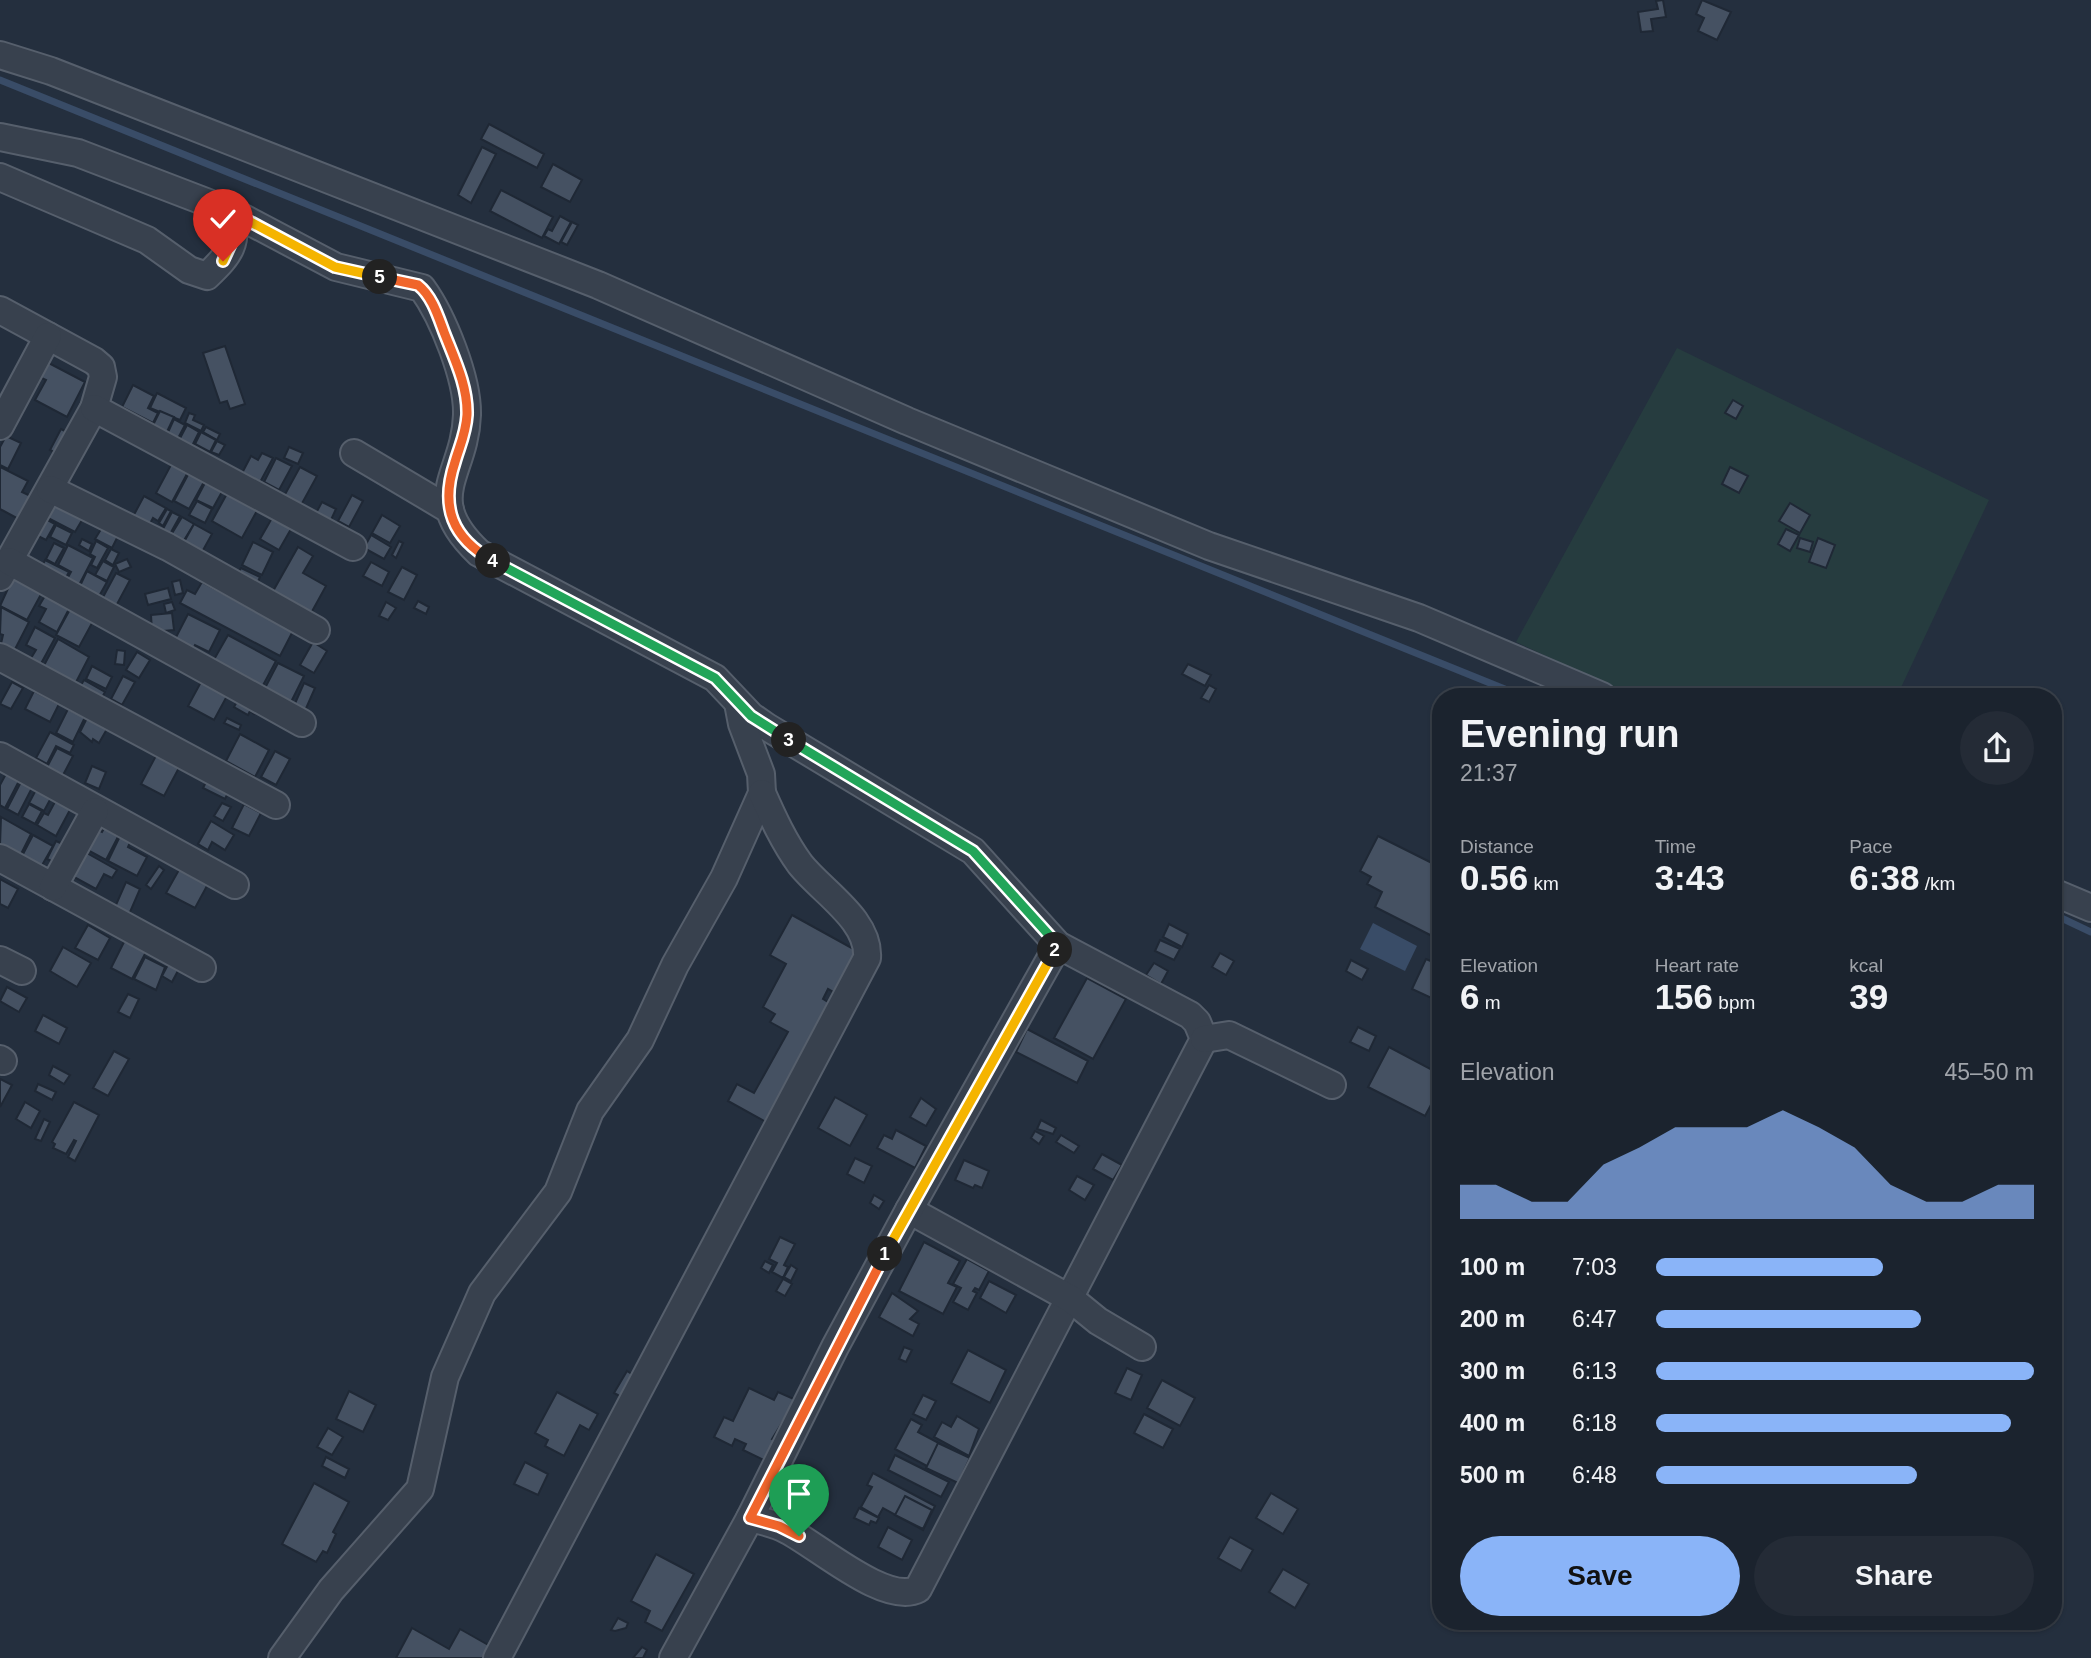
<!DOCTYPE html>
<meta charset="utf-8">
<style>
body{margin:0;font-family:Arial,sans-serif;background:#242b36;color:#f1f3f6;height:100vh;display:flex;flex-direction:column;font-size:26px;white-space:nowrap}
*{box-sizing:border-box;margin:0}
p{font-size:23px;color:#a0a4aa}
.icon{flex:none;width:38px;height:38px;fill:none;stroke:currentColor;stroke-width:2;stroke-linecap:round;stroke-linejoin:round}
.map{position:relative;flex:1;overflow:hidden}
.drawer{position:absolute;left:1432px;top:688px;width:630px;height:942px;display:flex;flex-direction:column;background:#1b232e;border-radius:28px;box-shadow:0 2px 5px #0004,0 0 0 2px #39404a}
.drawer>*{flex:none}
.pin{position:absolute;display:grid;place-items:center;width:60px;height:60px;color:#fff;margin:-72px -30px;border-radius:50% 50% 50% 0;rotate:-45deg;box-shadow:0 0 7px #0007}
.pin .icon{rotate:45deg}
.km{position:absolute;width:35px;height:35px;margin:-18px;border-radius:50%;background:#222;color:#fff;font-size:19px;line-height:35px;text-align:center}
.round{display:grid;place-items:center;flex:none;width:74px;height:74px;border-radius:37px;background:#242b36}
.summary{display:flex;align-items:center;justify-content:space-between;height:119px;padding:0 28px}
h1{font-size:38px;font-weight:600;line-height:52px}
.metrics{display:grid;grid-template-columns:repeat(3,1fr);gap:10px;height:119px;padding:7px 28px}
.metrics div{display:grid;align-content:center}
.metrics b{font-size:35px;font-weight:600}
.metrics small{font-size:19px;font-weight:400}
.metrics p{font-size:19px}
.chart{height:196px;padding:14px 28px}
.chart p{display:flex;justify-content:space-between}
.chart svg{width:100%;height:126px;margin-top:7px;fill:#8ab4f8;opacity:.7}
.cta{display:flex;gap:14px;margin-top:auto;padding:14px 28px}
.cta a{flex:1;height:80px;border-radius:42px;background:#8ab4f8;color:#111;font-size:28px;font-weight:600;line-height:80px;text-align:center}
.cta a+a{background:#242b36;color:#f1f3f6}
ul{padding:0 28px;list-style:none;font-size:23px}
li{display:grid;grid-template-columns:112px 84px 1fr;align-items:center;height:52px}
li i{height:18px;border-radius:9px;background:#8ab4f8}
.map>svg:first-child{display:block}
</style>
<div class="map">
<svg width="2091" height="1658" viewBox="0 0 2091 1658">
<rect width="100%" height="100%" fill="#242f3e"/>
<!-- green -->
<polygon fill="#263c3f" points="1677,348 1989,500 1897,696 1632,696 1516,642"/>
<!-- water -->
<polygon fill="#394c67" points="1373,923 1417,946 1405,971 1360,949"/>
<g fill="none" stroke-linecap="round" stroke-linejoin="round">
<!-- stream -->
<g stroke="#394c67" stroke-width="7">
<polyline points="0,80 1522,696"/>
<polyline points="2053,914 2091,932"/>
</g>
</g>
<!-- building -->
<g fill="#455162" stroke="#1f2835" stroke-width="2">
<polygon points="1663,0 1666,17 1651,19 1653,31 1641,32 1638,12 1658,9 1656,1"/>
<polygon points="1702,0 1731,12 1717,40 1698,31 1704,18 1696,14"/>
<polygon points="489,124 544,154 537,168 481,139"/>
<polygon points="482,147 496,154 471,203 458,195"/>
<polygon points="553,164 582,180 570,202 541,187"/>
<polygon points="501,190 553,217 542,238 490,211"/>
<polygon points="560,216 571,222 559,244 544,236 548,229 552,231"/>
<polygon points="572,222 578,225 567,245 561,242"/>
<polygon points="225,346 245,404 230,409 227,401 220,403 203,353"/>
<polygon points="43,360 85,382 67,417 35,400 46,380 35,375"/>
<polygon points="133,385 154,396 148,408 158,413 153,423 122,407"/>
<polygon points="157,393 186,408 180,420 150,408"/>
<polygon points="1733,400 1743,406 1736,419 1725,413"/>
<polygon points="160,411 174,417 164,438 150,431"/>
<polygon points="189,413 195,415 193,420 204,425 201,431 185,423"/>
<polygon points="174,419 185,425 175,444 165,439"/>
<polygon points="187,425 199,432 190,450 177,444"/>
<polygon points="206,427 220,434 217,440 203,432"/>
<polygon points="61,429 69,433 58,454 50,450"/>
<polygon points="201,432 216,440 210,452 195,444"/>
<polygon points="6,436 21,443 8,469 0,465 0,447"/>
<polygon points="217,441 225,445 219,455 211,452"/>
<polygon points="289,447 303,453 298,464 284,458"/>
<polygon points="262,453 273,458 258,486 240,477 251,456 258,460"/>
<polygon points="276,458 292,466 279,490 264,482"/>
<polygon points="172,463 188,472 172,502 156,493"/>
<polygon points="0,467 28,481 22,492 37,499 24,522 0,509"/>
<polygon points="300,467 317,476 300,507 283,498"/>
<polygon points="1730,467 1748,476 1739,493 1722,484"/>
<polygon points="190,471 205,480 189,509 174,501"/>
<polygon points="206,481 223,490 213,508 196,500"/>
<polygon points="229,490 259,507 242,538 212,521"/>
<polygon points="352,495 363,501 349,527 338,521"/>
<polygon points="144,496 166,508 158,521 153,518 145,533 129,524"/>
<polygon points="54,499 85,515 75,532 46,517"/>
<polygon points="197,501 212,509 205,523 189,515"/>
<polygon points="322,502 336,509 330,522 315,515"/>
<polygon points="1790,503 1810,515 1800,533 1779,521"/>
<polygon points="167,509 171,511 163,526 159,523"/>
<polygon points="172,512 180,516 170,534 163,529"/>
<polygon points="382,515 400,526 390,543 372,533"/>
<polygon points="42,517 55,524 46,540 34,534"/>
<polygon points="182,517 194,524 183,542 171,535"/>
<polygon points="272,518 291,529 279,550 260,539"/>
<polygon points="194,524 212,534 202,552 184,542"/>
<polygon points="56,525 72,533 66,545 50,537"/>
<polygon points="103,526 119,534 112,548 95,539"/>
<polygon points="1786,529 1799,535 1790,551 1778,544"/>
<polygon points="371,535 391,547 384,559 364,548"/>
<polygon points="1800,538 1813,542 1810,552 1797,548"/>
<polygon points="1818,538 1835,545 1826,568 1809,562"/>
<polygon points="82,539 92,544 89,551 79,545"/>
<polygon points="96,541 108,548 97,568 91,565 95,557 90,554"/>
<polygon points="399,541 403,543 396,558 392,555"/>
<polygon points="253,542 273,552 262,575 242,565"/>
<polygon points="54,543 64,548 55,564 46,559"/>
<polygon points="68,545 93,558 78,587 66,581 71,572 58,565"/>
<polygon points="298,547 313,556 303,573 326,586 310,615 272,593"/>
<polygon points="111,549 119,553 113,565 105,560"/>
<polygon points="127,559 131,567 119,572 115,564"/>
<polygon points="45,560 69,572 64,581 41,569"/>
<polygon points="103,561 114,567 107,581 95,575"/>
<polygon points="371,562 389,572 382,586 363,576"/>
<polygon points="402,567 417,575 404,600 388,592"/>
<polygon points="241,568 260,577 257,584 237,575"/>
<polygon points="16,571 45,587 27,620 0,606"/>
<polygon points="87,571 107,582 98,598 79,588"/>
<polygon points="116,573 130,580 116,606 102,599"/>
<polygon points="180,580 183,593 175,595 172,582"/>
<polygon points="202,582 293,631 280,656 180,603 187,590 195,594"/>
<polygon points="168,588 171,599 148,605 145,594"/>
<polygon points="46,594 70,607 57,632 39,622 46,609 39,606"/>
<polygon points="418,601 429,607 426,614 414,608"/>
<polygon points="74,602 97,614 79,647 56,635"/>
<polygon points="172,602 175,610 166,613 164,604"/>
<polygon points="386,602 396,608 388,620 379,616"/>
<polygon points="1,607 29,622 12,655 0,648 3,635 0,634"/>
<polygon points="172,613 174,630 152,632 151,615"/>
<polygon points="188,614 220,630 209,652 195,645 192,652 173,643"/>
<polygon points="35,627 55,638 38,669 28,663 36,650 26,645"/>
<polygon points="228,635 276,661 261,689 212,663"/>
<polygon points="58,639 89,657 73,688 41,671"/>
<polygon points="313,642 327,651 314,673 300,665"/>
<polygon points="117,650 125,651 124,665 115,664"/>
<polygon points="137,652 150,660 139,678 126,670"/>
<polygon points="278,663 304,676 289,706 279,700 281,696 265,688"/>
<polygon points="1188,664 1211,675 1205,686 1182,674"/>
<polygon points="92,666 112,677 106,689 86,679"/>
<polygon points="123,676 135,682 122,705 111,699"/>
<polygon points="84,680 105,692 100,701 78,690"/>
<polygon points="12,682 23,688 11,709 0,704"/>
<polygon points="201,682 227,696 214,720 188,706"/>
<polygon points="304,683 315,688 304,713 293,708"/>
<polygon points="1209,685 1216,689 1209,702 1201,698"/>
<polygon points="34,691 59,704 50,722 25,709"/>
<polygon points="241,694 258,706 254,714 250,711 248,715 234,707"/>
<polygon points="81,707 88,711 73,742 56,733 68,709 78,714"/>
<polygon points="87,718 107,729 99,743 93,739 92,742 80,732"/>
<polygon points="227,718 241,725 239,730 224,723"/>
<polygon points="50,732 74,745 70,753 56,746 47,764 36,758"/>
<polygon points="240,734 269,750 255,777 226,761"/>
<polygon points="57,748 73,756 62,777 46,769"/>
<polygon points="275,751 290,759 276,785 261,777"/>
<polygon points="158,752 181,764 164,796 141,784"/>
<polygon points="92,766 106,772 99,789 85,783"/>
<polygon points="7,772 20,779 5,808 0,805 0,785"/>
<polygon points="208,778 230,789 225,799 203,788"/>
<polygon points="22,780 33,786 18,815 7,809"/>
<polygon points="37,788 52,796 44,811 29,803"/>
<polygon points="56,800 71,808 56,836 37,825 44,813 48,815"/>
<polygon points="222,803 231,807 223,821 214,816"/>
<polygon points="29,804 42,811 35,824 22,817"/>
<polygon points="244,804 261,813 249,836 232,828"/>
<polygon points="1,817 31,834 20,856 0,845"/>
<polygon points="211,821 234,835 225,850 212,842 208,850 198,844"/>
<polygon points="108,822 122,829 106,860 82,847 92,827 102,832"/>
<polygon points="122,832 132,838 128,847 147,857 137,876 108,861"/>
<polygon points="33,835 53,846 41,867 22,856"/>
<polygon points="1378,836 1434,864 1436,859 1440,861 1440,940 1375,907 1382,892 1367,884 1371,877 1360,871"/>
<polygon points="56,841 65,845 56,863 47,859"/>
<polygon points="76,847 117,870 112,878 104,874 96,889 63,871"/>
<polygon points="159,866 164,870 151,889 146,885"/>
<polygon points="180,868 208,884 195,908 166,893"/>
<polygon points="0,879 18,889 8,908 0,904"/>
<polygon points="126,882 140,889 127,919 99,897 116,905"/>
<polygon points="792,915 859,952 837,994 828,989 823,999 831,1004 766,1122 728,1101 737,1084 754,1093 788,1032 770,1022 775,1014 763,1007 786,964 770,955"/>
<polygon points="1169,924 1188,934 1182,947 1163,937"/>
<polygon points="88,925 110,938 98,960 75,948"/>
<polygon points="125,940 146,952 132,979 111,968"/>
<polygon points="1160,940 1180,949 1174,960 1155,951"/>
<polygon points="63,947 91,963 77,987 50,971"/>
<polygon points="1220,953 1234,961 1226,975 1212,967"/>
<polygon points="145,957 165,967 156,990 134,979"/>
<polygon points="171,959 181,965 172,982 162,976"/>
<polygon points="1426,959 1440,965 1440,1002 1412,989"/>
<polygon points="1351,960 1368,969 1362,980 1346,971"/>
<polygon points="1154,963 1168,971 1161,984 1146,975"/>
<polygon points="1087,978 1126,999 1093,1059 1054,1038"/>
<polygon points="7,987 27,998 19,1012 0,1001"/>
<polygon points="128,994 139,999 130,1018 118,1012"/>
<polygon points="43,1015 67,1028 59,1044 35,1031"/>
<polygon points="1358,1027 1376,1036 1369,1051 1350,1042"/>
<polygon points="1027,1029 1088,1061 1077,1083 1016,1052"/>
<polygon points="1389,1047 1440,1074 1440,1088 1425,1116 1368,1087"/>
<polygon points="114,1051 129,1059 108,1096 93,1088"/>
<polygon points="53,1066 70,1075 64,1084 49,1075"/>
<polygon points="0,1079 12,1085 0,1107"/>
<polygon points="38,1084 56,1092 52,1100 35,1091"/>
<polygon points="835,1097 867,1115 850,1146 818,1128"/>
<polygon points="921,1098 936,1109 926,1126 910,1117"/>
<polygon points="25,1102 40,1111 31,1128 16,1119"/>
<polygon points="74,1102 99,1115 75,1161 68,1157 76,1141 74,1140 66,1154 53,1148 55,1144 52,1142"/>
<polygon points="44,1119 50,1122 41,1141 35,1139"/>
<polygon points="1041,1120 1056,1128 1053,1134 1037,1129"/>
<polygon points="896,1130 926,1146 915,1168 877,1148 884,1135 892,1139"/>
<polygon points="1035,1131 1044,1136 1039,1144 1031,1138"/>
<polygon points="1061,1135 1079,1146 1074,1153 1056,1142"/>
<polygon points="1102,1154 1122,1165 1113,1180 1093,1169"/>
<polygon points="855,1158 872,1166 864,1183 847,1174"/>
<polygon points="964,1160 989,1171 982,1188 975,1185 973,1188 955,1180"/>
<polygon points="1077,1176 1094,1185 1085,1200 1069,1190"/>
<polygon points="874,1195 884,1201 879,1209 870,1203"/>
<polygon points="780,1237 795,1244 784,1265 788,1267 783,1278 772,1272 777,1263 769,1259"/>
<polygon points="924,1242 960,1261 948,1283 957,1287 943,1314 899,1291"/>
<polygon points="967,1259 989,1271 979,1290 975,1288 973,1291 977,1293 968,1310 953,1302 961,1288 953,1284"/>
<polygon points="765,1261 773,1265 769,1273 761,1268"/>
<polygon points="791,1265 797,1269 791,1281 784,1277"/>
<polygon points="783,1279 792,1284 785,1296 776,1291"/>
<polygon points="989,1281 1016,1295 1006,1313 980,1298"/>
<polygon points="892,1293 918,1311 910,1319 919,1324 913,1336 879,1317"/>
<polygon points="904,1347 912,1350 906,1362 899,1359"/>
<polygon points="968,1350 1006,1370 990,1403 951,1383"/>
<polygon points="1127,1368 1142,1375 1131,1400 1115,1393"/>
<polygon points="627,1371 638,1378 625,1399 614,1393"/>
<polygon points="1162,1380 1195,1398 1180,1426 1147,1408"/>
<polygon points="749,1388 774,1400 778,1392 796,1400 772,1439 776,1441 766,1461 743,1450 746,1444 735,1439 732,1446 714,1437 724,1417 733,1421"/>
<polygon points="349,1391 376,1405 363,1432 336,1419"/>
<polygon points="557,1392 598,1414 589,1430 580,1425 564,1456 545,1446 548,1440 535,1433"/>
<polygon points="923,1395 936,1401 926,1420 913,1414"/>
<polygon points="1144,1414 1173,1429 1163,1448 1134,1433"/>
<polygon points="957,1416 979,1429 969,1456 934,1437 942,1422 951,1427"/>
<polygon points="911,1419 922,1425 918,1432 967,1458 955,1481 895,1449"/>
<polygon points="328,1428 343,1437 332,1455 317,1447"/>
<polygon points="938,1443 970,1458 958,1483 926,1468"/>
<polygon points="895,1455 949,1482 941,1497 888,1470"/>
<polygon points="326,1457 349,1469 345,1478 322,1466"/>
<polygon points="525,1462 548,1474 538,1495 514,1484"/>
<polygon points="873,1473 935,1506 923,1530 883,1508 878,1517 861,1507 872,1487 867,1485"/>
<polygon points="314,1483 349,1502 333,1532 336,1534 327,1553 323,1551 316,1562 282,1544"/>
<polygon points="1271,1493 1298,1509 1283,1534 1256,1518"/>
<polygon points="905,1496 932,1510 923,1529 895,1515"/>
<polygon points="859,1508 879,1518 876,1523 871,1521 869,1525 854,1518"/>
<polygon points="888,1527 912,1540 902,1560 878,1547"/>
<polygon points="1230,1537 1253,1550 1241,1571 1218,1558"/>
<polygon points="656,1554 694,1574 662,1631 645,1622 650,1611 631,1601"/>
<polygon points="1283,1569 1309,1584 1295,1608 1269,1592"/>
<polygon points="618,1618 628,1623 626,1628 615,1631 611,1630"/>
<polygon points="412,1628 449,1649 460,1629 490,1646 483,1658 396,1658"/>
<polygon points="642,1647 647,1650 643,1658 633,1658"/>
</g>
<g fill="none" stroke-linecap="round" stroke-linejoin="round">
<!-- minor casing -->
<g stroke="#565f6c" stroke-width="30">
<g id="minor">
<polyline points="0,55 51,71 598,285 907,421 1209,546 1419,618 1602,696"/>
<path d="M0,137L78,153L232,212L336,267L422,288C443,317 468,379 467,415C465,476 420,497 479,553L715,678L751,716L767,727L973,851L1058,945L1190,1015L1197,1022L1204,1039L918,1589C886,1606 817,1545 787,1530C776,1524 763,1521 750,1518"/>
<path d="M0,177L147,240L189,270L207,276C230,254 238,244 232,212"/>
<polyline points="0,310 94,361 101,367 103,377 94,408 0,577"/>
<polyline points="94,408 353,547"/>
<polyline points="0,426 48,336"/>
<polyline points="354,453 450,510"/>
<polyline points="50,489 168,547 316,630"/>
<polyline points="9,561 302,723"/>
<polyline points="0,657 276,805"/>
<polyline points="0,756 235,885"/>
<polyline points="0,858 202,968"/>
<polyline points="53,887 95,811"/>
<polyline points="2053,892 2091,908"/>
<polyline points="0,960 22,971"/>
<polyline points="1204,1039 1229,1035 1332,1085"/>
<polyline points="0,1059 3,1061"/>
<polyline points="909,1210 1071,1299 1098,1321 1142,1347"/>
<polyline points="282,1658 331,1590 420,1489 445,1377 482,1293 558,1192 590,1111 640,1040 675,965 724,878 762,793 761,774 742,724 738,703"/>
<path d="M497,1658L867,958C870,920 822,892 800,864C784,842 773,818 762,793"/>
<polyline points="673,1658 750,1518 835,1347 909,1210 1058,945"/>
</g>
</g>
<!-- minor -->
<use href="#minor" stroke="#38414e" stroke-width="26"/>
</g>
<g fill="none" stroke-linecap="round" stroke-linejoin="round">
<!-- split-1 casing -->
<g stroke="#fff" stroke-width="14">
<polyline id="split-1" points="799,1536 779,1526 750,1518 885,1254"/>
</g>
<!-- split-2 casing -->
<g stroke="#fff" stroke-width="14">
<polyline id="split-2" points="885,1254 1055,950"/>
</g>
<!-- split-3 casing -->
<g stroke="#fff" stroke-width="14">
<polyline id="split-3" points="789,740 973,851 1058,945 1055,950"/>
</g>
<!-- split-4 casing -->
<g stroke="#fff" stroke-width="14">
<polyline id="split-4" points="493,561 715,678 751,716 789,740"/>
</g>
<!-- split-5 casing -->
<g stroke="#fff" stroke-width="14">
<path id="split-5" d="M380,277L418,285C432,296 438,316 444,332C454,358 468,386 467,415C466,433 460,445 455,462C440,507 452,538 493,561"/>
</g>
<!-- split-6 casing -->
<g stroke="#fff" stroke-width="14">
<polyline id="split-6" points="223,261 236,233 232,212 335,267 380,277"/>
</g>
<!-- split-1 -->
<use href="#split-1" stroke="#f0652b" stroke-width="9"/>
<!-- split-2 -->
<use href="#split-2" stroke="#f5b400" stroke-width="9"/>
<!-- split-3 -->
<use href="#split-3" stroke="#22a559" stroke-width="9"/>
<!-- split-4 -->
<use href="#split-4" stroke="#22a559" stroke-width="9"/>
<!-- split-5 -->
<use href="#split-5" stroke="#f0652b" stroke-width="9"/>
<!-- split-6 -->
<use href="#split-6" stroke="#f5b400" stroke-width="9"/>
</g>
</svg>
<div class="pin" style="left:799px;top:1536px;background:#1e9e55"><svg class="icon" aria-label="arrive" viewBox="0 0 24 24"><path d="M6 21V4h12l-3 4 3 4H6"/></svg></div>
<div class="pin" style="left:223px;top:261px;background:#d93025"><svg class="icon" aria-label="check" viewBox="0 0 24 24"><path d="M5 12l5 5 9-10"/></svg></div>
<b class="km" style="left:885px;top:1254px">1</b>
<b class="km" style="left:1055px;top:950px">2</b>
<b class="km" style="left:789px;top:740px">3</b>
<b class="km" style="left:493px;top:561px">4</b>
<b class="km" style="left:380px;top:277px">5</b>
<section class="drawer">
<div class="summary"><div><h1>Evening run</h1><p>21:37</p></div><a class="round"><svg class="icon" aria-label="share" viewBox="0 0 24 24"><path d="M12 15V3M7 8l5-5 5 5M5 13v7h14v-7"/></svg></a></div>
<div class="metrics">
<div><p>Distance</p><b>0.56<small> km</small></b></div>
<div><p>Time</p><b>3:43</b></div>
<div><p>Pace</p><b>6:38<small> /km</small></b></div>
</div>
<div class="metrics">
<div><p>Elevation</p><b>6<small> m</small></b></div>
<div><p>Heart rate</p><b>156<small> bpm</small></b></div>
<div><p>kcal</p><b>39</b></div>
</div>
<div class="chart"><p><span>Elevation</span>45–50 m</p>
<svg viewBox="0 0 160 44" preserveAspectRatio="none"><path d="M0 44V32L10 32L20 38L30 38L40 25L50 19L60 12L70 12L80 12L90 6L100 12L110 19L120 32L130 38L140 38L150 32L160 32V44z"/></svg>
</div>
<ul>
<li><b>100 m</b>7:03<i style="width:60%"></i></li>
<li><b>200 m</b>6:47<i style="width:70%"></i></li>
<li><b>300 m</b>6:13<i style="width:100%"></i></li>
<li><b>400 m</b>6:18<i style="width:94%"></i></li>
<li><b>500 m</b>6:48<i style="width:69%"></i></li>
</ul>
<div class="cta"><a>Save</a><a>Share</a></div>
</section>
</div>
